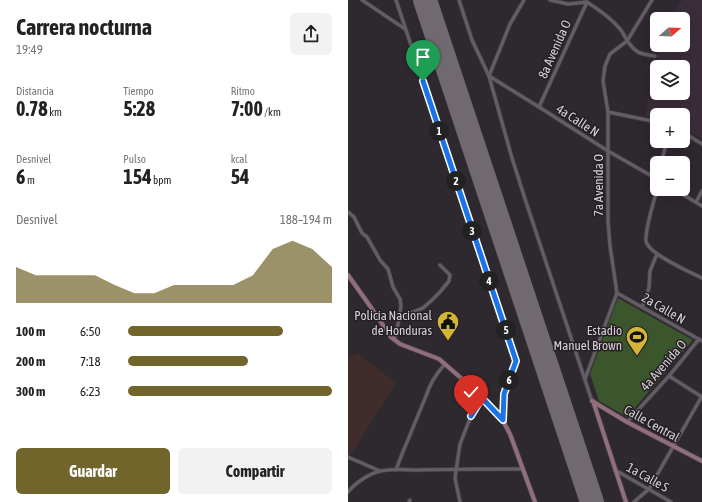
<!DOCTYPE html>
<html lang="es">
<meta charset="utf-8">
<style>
body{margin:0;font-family:"Asap Condensed",sans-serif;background:#f2f2f2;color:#222;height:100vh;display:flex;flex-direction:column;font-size:15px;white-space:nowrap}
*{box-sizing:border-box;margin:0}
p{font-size:13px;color:#767676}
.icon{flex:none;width:22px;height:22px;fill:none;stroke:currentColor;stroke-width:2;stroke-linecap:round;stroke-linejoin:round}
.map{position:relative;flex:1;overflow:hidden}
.drawer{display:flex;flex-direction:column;background:#fff;width:348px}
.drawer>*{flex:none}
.needle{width:26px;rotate:71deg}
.tools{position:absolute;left:302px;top:12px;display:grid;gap:8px}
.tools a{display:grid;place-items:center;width:40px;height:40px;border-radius:6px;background:#fff;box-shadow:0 4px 16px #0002;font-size:20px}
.pin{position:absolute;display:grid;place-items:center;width:34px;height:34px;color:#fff;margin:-41px -17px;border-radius:50% 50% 50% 0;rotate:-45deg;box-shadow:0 0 4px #0007}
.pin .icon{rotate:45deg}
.km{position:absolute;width:20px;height:20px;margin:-10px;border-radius:50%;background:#222;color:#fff;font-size:11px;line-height:20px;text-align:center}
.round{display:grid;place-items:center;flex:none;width:42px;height:42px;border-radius:6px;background:#f2f2f2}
.head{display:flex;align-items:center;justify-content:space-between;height:68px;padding:0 16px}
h1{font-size:22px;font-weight:700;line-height:30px}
.figures{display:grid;grid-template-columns:repeat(3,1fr);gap:6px;height:68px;padding:4px 16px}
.figures div{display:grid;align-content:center}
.figures b{font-size:20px;font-weight:700}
.figures small{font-size:11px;font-weight:400}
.figures p{font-size:11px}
.chart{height:112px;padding:8px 16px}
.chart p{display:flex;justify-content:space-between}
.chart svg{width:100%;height:72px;margin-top:4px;fill:#72652b;opacity:.7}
.cta{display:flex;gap:8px;margin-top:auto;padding:8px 16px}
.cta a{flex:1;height:46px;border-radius:6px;background:#72652b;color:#fff;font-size:16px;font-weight:700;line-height:46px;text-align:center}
.cta a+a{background:#f2f2f2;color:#222}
ul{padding:0 16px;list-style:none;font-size:13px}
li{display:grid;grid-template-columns:64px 48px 1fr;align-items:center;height:30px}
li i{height:10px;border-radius:5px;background:#72652b}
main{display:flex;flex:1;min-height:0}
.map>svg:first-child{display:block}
</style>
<main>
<section class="drawer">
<div class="head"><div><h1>Carrera nocturna</h1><p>19:49</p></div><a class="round"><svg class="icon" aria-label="share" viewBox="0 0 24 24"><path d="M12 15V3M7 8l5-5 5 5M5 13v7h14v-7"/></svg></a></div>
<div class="figures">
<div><p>Distancia</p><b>0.78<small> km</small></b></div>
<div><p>Tiempo</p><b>5:28</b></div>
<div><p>Ritmo</p><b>7:00<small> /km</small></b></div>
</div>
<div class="figures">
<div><p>Desnivel</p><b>6<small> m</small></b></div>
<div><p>Pulso</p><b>154<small> bpm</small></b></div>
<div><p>kcal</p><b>54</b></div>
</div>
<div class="chart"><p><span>Desnivel</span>188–194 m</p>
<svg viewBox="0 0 160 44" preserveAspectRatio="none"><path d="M0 44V22L10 27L20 27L30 27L40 27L50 33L60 38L70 38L80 33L90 33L100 33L110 33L120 27L130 11L140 6L150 11L160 22V44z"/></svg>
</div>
<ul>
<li><b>100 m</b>6:50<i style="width:76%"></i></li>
<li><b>200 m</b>7:18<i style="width:59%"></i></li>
<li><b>300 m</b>6:23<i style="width:100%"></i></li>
</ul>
<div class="cta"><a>Guardar</a><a>Compartir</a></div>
</section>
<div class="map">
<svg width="354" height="502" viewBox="0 0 354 502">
<rect width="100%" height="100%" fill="#2e282f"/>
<!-- education -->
<polygon fill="#402c2b" points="10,353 48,383 0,459 0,358"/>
<!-- medical -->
<path fill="#3b2d3a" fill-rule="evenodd" d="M334,0H354V139L335,127V115H309V119L297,116L309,61L311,45H335V19H323L330,5ZM309,67H335V93H309Z"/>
<!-- green -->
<polygon fill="#3b562c" points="270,298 345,340 279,417 251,401 242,374"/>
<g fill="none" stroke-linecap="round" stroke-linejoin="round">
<!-- runway -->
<polyline stroke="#706a70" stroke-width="24" points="77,0 244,502"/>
<!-- street casing -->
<g stroke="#484349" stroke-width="4.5">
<g id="street">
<polyline points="14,0 57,29"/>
<polyline points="48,0 168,361 156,394 155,421"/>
<polyline points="111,0 124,40 141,76 164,158 178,202 244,401"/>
<polyline points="176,0 162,24 141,76 191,107 260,151 309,179"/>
<path d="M202,0L220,4L239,2C251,10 263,18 272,29C275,32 276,36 279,40C287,53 292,54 307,56"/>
<polyline points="191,107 239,2"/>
<polyline points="260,112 309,122"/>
<polyline points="335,132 354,144"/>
<polyline points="313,163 319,141"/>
<path d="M309,189C306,202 297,228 298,241C300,254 342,272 354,278"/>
<polyline points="326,189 354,206"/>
<polyline points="348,202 354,191"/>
<polyline points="0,212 6,217 14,233 19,237 32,260 40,269 42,276 45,287 52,299 53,306 51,320"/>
<polyline points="269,293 354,341"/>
<polyline points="294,307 301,288 302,271 309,254"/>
<polyline points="46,340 51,320 63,313 75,308 84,300 92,292 101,281 102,275 92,265"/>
<polyline points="321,376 354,397"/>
<polyline points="237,379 269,293 262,246 260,221 260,112 255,81 257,66 262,54 279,41 304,0"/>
<polyline points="279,422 321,376 351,339"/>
<polyline points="0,457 32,471"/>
<path d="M48,470L52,459L78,396C82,383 88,374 97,364"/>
<polyline points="267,470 323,502"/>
<path d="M0,492C7,483 22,473 33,471C45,468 58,470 70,470C105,469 140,469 175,469"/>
<polyline points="61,502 62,500"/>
<polyline points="112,502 107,478 112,444 123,416 134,398"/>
<polyline points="286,502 301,489 354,396"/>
</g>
</g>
<!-- secondary casing -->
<g stroke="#484349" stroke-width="5.5">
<g id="secondary">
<polyline points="0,275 22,306 43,337 52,344 91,359 113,378 151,416 155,421 162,434 187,502"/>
<polyline points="244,401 279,422 354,461"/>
<polyline points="245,401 278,502"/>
</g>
</g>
<!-- street -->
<use href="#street" stroke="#645d65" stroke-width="3"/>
<!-- secondary -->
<use href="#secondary" stroke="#926d7a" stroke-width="4"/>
</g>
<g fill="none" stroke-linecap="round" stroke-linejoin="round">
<!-- route casing -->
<g stroke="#fff" stroke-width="8">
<polyline id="route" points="75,81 168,361 156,394 155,420 134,398 123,416"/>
</g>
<!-- route -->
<use href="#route" stroke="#1a73e8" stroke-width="5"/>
</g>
<!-- icons -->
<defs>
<g id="civic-pin" transform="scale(1.15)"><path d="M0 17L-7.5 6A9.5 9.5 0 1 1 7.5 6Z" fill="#d3b635" stroke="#251f25"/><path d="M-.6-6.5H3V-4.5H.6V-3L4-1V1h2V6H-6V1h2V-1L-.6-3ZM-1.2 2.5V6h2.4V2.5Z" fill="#111"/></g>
<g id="stadium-pin" transform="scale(1.15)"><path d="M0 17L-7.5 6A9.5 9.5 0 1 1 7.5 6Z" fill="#d3b635" stroke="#251f25"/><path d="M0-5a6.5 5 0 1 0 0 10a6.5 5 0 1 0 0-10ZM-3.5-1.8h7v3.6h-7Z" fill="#111"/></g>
</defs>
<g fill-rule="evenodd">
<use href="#civic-pin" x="100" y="322"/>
<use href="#stadium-pin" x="289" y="337"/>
</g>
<g text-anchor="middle" stroke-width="3" stroke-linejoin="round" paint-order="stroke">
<!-- street labels -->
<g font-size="13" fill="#d5d1d6" stroke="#251f25">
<text transform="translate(206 49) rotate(-66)" y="5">8a Avenida O</text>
<text transform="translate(230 120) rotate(33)" y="5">4a Calle N</text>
<text transform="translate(250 185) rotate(-90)" y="5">7a Avenida O</text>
<text transform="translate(316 308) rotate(30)" y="5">2a Calle N</text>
<text transform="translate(315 365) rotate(-49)" y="5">4a Avenida O</text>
<text transform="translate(304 423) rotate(29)" y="5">Calle Central</text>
<text transform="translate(300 477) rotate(29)" y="5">1a Calle S</text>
</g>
<!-- poi labels -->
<g font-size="13" fill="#d5d1d6" stroke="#251f25" text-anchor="end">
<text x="84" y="320">Policía Nacional<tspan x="84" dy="15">de Honduras</tspan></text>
<text x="274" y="335">Estadio<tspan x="274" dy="15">Manuel Brown</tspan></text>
</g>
</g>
</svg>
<div class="tools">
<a><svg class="needle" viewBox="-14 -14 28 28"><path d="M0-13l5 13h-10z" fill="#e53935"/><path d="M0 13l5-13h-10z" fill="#767676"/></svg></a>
<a><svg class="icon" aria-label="layers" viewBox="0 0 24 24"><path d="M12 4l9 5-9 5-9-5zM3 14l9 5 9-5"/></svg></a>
<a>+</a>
<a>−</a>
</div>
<div class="pin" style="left:75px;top:81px;background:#1e9e55"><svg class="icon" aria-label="arrive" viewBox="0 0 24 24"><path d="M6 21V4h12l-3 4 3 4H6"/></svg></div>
<div class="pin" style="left:123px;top:416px;background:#d93025"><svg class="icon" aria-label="check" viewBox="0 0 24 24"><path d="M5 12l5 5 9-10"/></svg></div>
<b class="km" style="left:91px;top:131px">1</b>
<b class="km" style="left:108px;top:181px">2</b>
<b class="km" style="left:124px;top:231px">3</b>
<b class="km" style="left:141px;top:281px">4</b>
<b class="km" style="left:158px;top:330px">5</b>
<b class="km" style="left:161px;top:380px">6</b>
</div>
</main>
